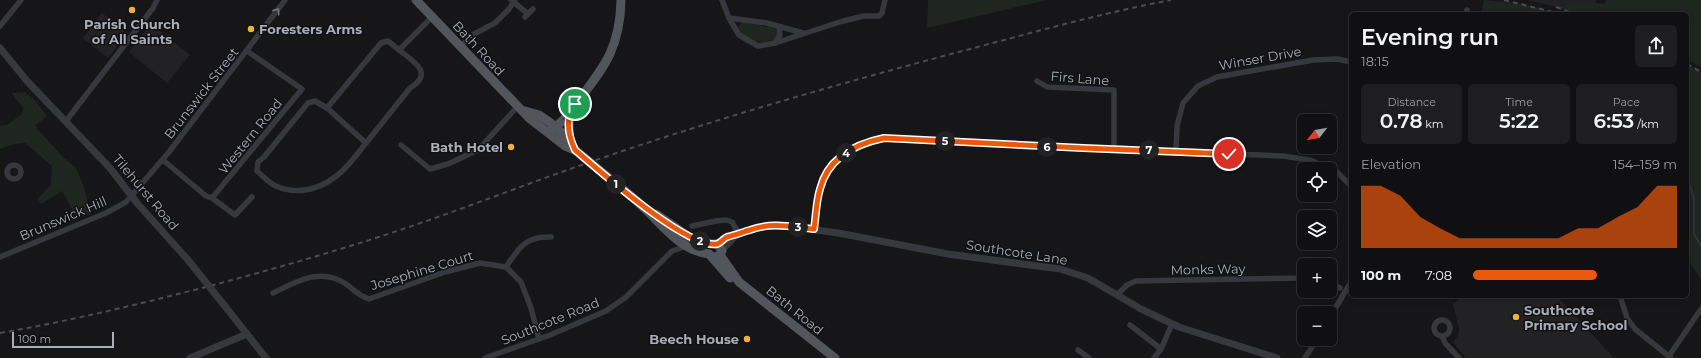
<!DOCTYPE html>
<meta charset="utf-8">
<style>
body{margin:0;font-family:Montserrat,sans-serif;background:#1e1e20;color:#f1f3f6;height:100vh;display:flex;flex-direction:column;font-size:15px;white-space:nowrap}
*{box-sizing:border-box;margin:0}
p{font-size:13px;color:#9c9d9f}
.icon{flex:none;width:22px;height:22px;fill:none;stroke:currentColor;stroke-width:2;stroke-linecap:round;stroke-linejoin:round}
.map{position:relative;flex:1;overflow:hidden}
.sheet{position:absolute;left:1349px;top:12px;width:340px;height:286px;display:flex;flex-direction:column;background:#101012;border-radius:6px;box-shadow:0 2px 6px #0003,0 0 0 1px #303032}
.sheet>*{flex:none}
.needle{width:26px;rotate:239deg}
.tools{position:absolute;left:1297px;top:114px;display:grid;gap:8px}
.tools a{display:grid;place-items:center;width:40px;height:40px;border-radius:6px;background:#101012;box-shadow:0 2px 6px #0003,0 0 0 1px #303032;font-size:20px}
.scale{position:absolute;left:12px;bottom:10px;width:102px;box-sizing:border-box;padding-left:4px;border:2px solid #a8adb8;border-top:0;font-size:11px;line-height:14px;white-space:nowrap;color:#a8adb8;-webkit-text-stroke:3px #111113;paint-order:stroke}
.pin{position:absolute;display:grid;place-items:center;width:34px;height:34px;color:#fff;margin:-17px;border:2px solid #fff;border-radius:50%;box-shadow:0 1px 4px #0007}
.km{position:absolute;width:20px;height:20px;margin:-10px;border-radius:50%;background:#222;color:#fff;font-size:11px;line-height:20px;text-align:center}
.round{display:grid;place-items:center;flex:none;width:42px;height:42px;border-radius:6px;background:#1e1e20}
.headline{display:flex;align-items:center;justify-content:space-between;height:68px;padding:0 12px}
h1{font-size:22px;font-weight:600;line-height:30px}
.figures{display:grid;grid-template-columns:repeat(3,1fr);gap:6px;height:68px;padding:4px 12px}
.figures div{display:grid;align-content:center;border-radius:6px;background:#1e1e20;text-align:center}
.figures b{font-size:20px;font-weight:600}
.figures small{font-size:11px;font-weight:400}
.figures p{font-size:11px}
.chart{height:112px;padding:8px 12px}
.chart p{display:flex;justify-content:space-between}
.chart svg{width:100%;height:72px;margin-top:4px;fill:#ea580c;opacity:.7}
ul{padding:0 12px;list-style:none;font-size:13px}
li{display:grid;grid-template-columns:64px 48px 1fr;align-items:center;height:30px}
li i{height:10px;border-radius:5px;background:#ea580c}
.map>svg:first-child{display:block}
</style>
<div class="map">
<svg width="1701" height="358" viewBox="0 0 1701 358">
<rect width="100%" height="100%" fill="#161618"/>
<!-- built -->
<g fill="#222225">
<polygon points="1527,0 1596,0 1596,4 1575,1 1557,7"/>
<polygon points="102,13 127,33 108,58 83,38"/>
<polygon points="151,24 190,55 167,83 129,52"/>
<polygon points="1462,296 1557,296 1614,358 1466,358 1453,342 1458,335 1459,329 1453,304"/>
</g>
<!-- green -->
<g fill="#1e261f">
<polygon points="928,0 1047,0 927,28"/>
<polygon points="1484,0 1524,4 1561,14 1481,14"/>
<polygon points="1606,0 1701,0 1701,67 1687,60 1687,14 1575,14 1557,7 1575,1 1605,4"/>
<path d="M742,22L775,28L778,33L777,38C760,44 753,43 738,32V27Z"/>
<polygon points="1687,64 1701,72 1701,279 1687,259"/>
<polygon points="25,92 34,99 47,116 36,125 38,130 64,158 76,168 85,190 91,215 76,216 62,191 41,204 38,199 51,184 52,166 25,143 14,144 0,149 0,126 7,125 22,114 23,107 11,93"/>
</g>
<g fill="none" stroke-linecap="round" stroke-linejoin="round">
<!-- stream -->
<polyline stroke="#2c353c" stroke-width="2" points="1687,178 1694,198 1694,234 1701,246"/>
<!-- minor -->
<g stroke="#37383d" stroke-width="5.5">
<polyline points="511,0 527,13"/>
<polyline points="722,0 729,18 739,35 758,46 775,43 843,21 864,16 879,16 882,13 885,0"/>
<polyline points="1467,10 1467,14"/>
<polyline points="525,17 533,9"/>
<polyline points="729,18 767,23 803,33"/>
<polyline points="0,26 21,0"/>
<polyline points="775,43 780,35 779,27"/>
<polyline points="461,46 474,34 495,23 509,9 515,0"/>
<path d="M399,50L388,41L381,43L327,108L366,143L410,88C435,73 413,61 399,50L433,16"/>
<polyline points="1037,81 1047,87 1114,90 1114,148"/>
<path d="M327,108L315,101L308,103L264,157L258,162L257,171C263,176 269,183 276,186C296,195 318,190 335,177C347,169 357,154 366,143"/>
<polyline points="66,121 153,8 157,0"/>
<polyline points="401,145 430,169 448,164 478,150 518,106"/>
<polyline points="1176,152 1177,126 1183,103 1198,86 1217,77 1313,60 1337,59 1351,62"/>
<polyline points="163,160 206,196 212,198 302,89 247,51"/>
<circle cx="14" cy="172" r="7"/>
<polyline points="212,198 235,215 252,197"/>
<polyline points="692,226 716,221 726,220 732,222 739,234"/>
<path d="M814,229C816,216 816,202 820,189C828,157 855,144 884,138L1083,148L1283,156L1310,160L1336,171L1351,186"/>
<polyline points="0,257 106,213 126,202 169,152 285,0"/>
<path d="M506,267C519,248 525,236 551,237"/>
<polyline points="1330,283 1340,288"/>
<path d="M273,293C297,281 321,267 346,284C356,291 357,295 369,299L445,272L480,263L506,267L521,282L531,308L539,339"/>
<polyline points="1118,294 1127,285 1136,281 1304,278"/>
<polyline points="1620,296 1627,318 1635,329 1671,358"/>
<polyline points="1330,317 1351,282"/>
<circle cx="1442" cy="328" r="8"/>
<polyline points="1130,325 1161,349"/>
<polyline points="1442,336 1445,343 1459,358"/>
<polyline points="1078,350 1089,358"/>
<polyline points="1669,356 1701,309"/>
<polyline points="485,358 550,335 606,311 626,297 672,251 687,246"/>
<polyline points="1154,358 1161,349 1172,324"/>
<polyline points="1305,358 1317,339"/>
</g>
<!-- tertiary -->
<g stroke="#37383d" stroke-width="7">
<polyline points="0,48 27,81 110,168 137,203 188,260"/>
<polyline points="718,244 726,237 735,236 758,227 780,225 838,233 948,254 1060,269 1088,278 1141,309 1179,327 1277,358"/>
<polyline points="722,250 735,236"/>
<polyline points="224,305 266,358"/>
<polyline points="190,358 247,334"/>
</g>
<!-- primary -->
<g stroke="#53555c" stroke-width="9">
<polyline points="416,0 529,118 565,146 575,150"/>
<polyline points="525,111 539,115 552,124 570,140 575,150"/>
<polyline points="570,112 569,128 570,140"/>
<path d="M548,132C561,125 567,115 576,104C604,67 620,49 621,0"/>
<path d="M609,178C620,187 632,196 642,206C662,224 679,250 709,254"/>
<polyline points="656,214 689,237 711,244 718,244 722,251 720,255 715,257"/>
<polyline points="710,255 730,278"/>
<polyline points="720,255 739,282 835,358"/>
</g>
<!-- rail -->
<g stroke="#4a4c52" stroke-width="2" stroke-dasharray="5 4" stroke-linecap="butt">
<polyline points="1504,0 1561,14"/>
<polyline points="1556,7 1575,14"/>
<polyline points="1687,64 1701,72"/>
<path d="M0,333C75,320 148,302 221,283C284,266 347,248 409,227C474,205 539,179 605,157C719,118 835,85 951,54C1024,35 1097,14 1171,0"/>
</g>
<!-- tertiary-bridge -->
<polyline stroke="#37383d" stroke-width="7" points="188,260 224,305"/>
<!-- primary-bridge -->
<polyline stroke="#53555c" stroke-width="9" points="575,150 609,178"/>
</g>
<!-- one-way arrows -->
<defs><path id="oneway-chevron" d="M-2-3.5L2.5 0L-2 3.5" fill="none" stroke-width="1.6" stroke-linecap="round" stroke-linejoin="round"/></defs>
<use stroke="#757881" href="#oneway-chevron" transform="translate(277 11) rotate(-54)"/>
<g fill="none" stroke-linecap="round" stroke-linejoin="round">
<!-- route casing -->
<g stroke="#fff" stroke-width="8">
<path id="route" d="M575,104C565,118 568,135 575,150C600,171 687,249 717,244C721,243 724,238 727,237C735,235 743,232 750,230C771,222 792,227 814,229C816,216 816,202 820,189C828,157 855,144 884,138L1083,148L1229,154"/>
</g>
<!-- route -->
<use href="#route" stroke="#ea580c" stroke-width="5"/>
</g>
<!-- markers -->
<g fill="#f2b134" stroke="#111113" stroke-width="1.5">
<circle cx="132" cy="10" r="4"/>
<circle cx="251" cy="29" r="4"/>
<circle cx="511" cy="147" r="4"/>
<circle cx="1516" cy="317" r="4"/>
<circle cx="747" cy="339" r="4"/>
</g>
<g text-anchor="middle" stroke-width="3" stroke-linejoin="round" paint-order="stroke">
<!-- poi labels -->
<g font-size="13" font-weight="bold" fill="#a8adb8" stroke="#111113" text-anchor="start">
<text x="132" y="29" text-anchor="middle">Parish Church<tspan x="132" dy="15">of All Saints</tspan></text>
<text x="259" y="34">Foresters Arms</text>
<text x="503" y="152" text-anchor="end">Bath Hotel</text>
<text x="1524" y="315">Southcote<tspan x="1524" dy="15">Primary School</tspan></text>
<text x="739" y="344" text-anchor="end">Beech House</text>
</g>
<!-- street labels -->
<g font-size="13" fill="#a8adb8" stroke="#111113">
<text transform="translate(479 48) rotate(47)" y="5">Bath Road</text>
<text transform="translate(1260 58) rotate(-10)" y="5">Winser Drive</text>
<text transform="translate(1080 78) rotate(5)" y="5">Firs Lane</text>
<text transform="translate(201 93) rotate(-52)" y="5">Brunswick Street</text>
<text transform="translate(250 136) rotate(-51)" y="5">Western Road</text>
<text transform="translate(146 192) rotate(50)" y="5">Tilehurst Road</text>
<text transform="translate(63 218) rotate(-23)" y="5">Brunswick Hill</text>
<text transform="translate(1017 252) rotate(9)" y="5">Southcote Lane</text>
<text transform="translate(1208 269) rotate(-1)" y="5">Monks Way</text>
<text transform="translate(422 270) rotate(-17)" y="5">Josephine Court</text>
<text transform="translate(795 310) rotate(39)" y="5">Bath Road</text>
<text transform="translate(550 321) rotate(-22)" y="5">Southcote Road</text>
</g>
</g>
</svg>
<div class="tools">
<a><svg class="needle" viewBox="-14 -14 28 28"><path d="M0-13l5 13h-10z" fill="#e53935"/><path d="M0 13l5-13h-10z" fill="#9c9d9f"/></svg></a>
<a><svg class="icon" aria-label="locate" viewBox="0 0 24 24"><circle cx="12" cy="12" r="6"/><path d="M12 2v4M12 18v4M2 12h4M18 12h4"/></svg></a>
<a><svg class="icon" aria-label="layers" viewBox="0 0 24 24"><path d="M12 4l9 5-9 5-9-5zM3 14l9 5 9-5"/></svg></a>
<a>+</a>
<a>−</a>
</div>
<div class="scale">100 m</div>
<div class="pin" style="left:575px;top:104px;background:#1e9e55"><svg class="icon" aria-label="arrive" viewBox="0 0 24 24"><path d="M6 21V4h12l-3 4 3 4H6"/></svg></div>
<div class="pin" style="left:1229px;top:154px;background:#d93025"><svg class="icon" aria-label="check" viewBox="0 0 24 24"><path d="M5 12l5 5 9-10"/></svg></div>
<b class="km" style="left:616px;top:184px">1</b>
<b class="km" style="left:700px;top:241px">2</b>
<b class="km" style="left:798px;top:227px">3</b>
<b class="km" style="left:846px;top:153px">4</b>
<b class="km" style="left:945px;top:141px">5</b>
<b class="km" style="left:1047px;top:147px">6</b>
<b class="km" style="left:1149px;top:150px">7</b>
<section class="sheet">
<div class="headline"><div><h1>Evening run</h1><p>18:15</p></div><a class="round"><svg class="icon" aria-label="share" viewBox="0 0 24 24"><path d="M12 15V3M7 8l5-5 5 5M5 13v7h14v-7"/></svg></a></div>
<div class="figures">
<div><p>Distance</p><b>0.78<small> km</small></b></div>
<div><p>Time</p><b>5:22</b></div>
<div><p>Pace</p><b>6:53<small> /km</small></b></div>
</div>
<div class="chart"><p><span>Elevation</span>154–159 m</p>
<svg viewBox="0 0 160 44" preserveAspectRatio="none"><path d="M0 44V6L10 6L20 12L30 25L40 32L50 38L60 38L70 38L80 38L90 38L100 38L110 32L120 32L130 25L140 19L150 6L160 6V44z"/></svg>
</div>
<ul>
<li><b>100 m</b>7:08<i style="width:61%"></i></li>
</ul>
</section>
</div>
